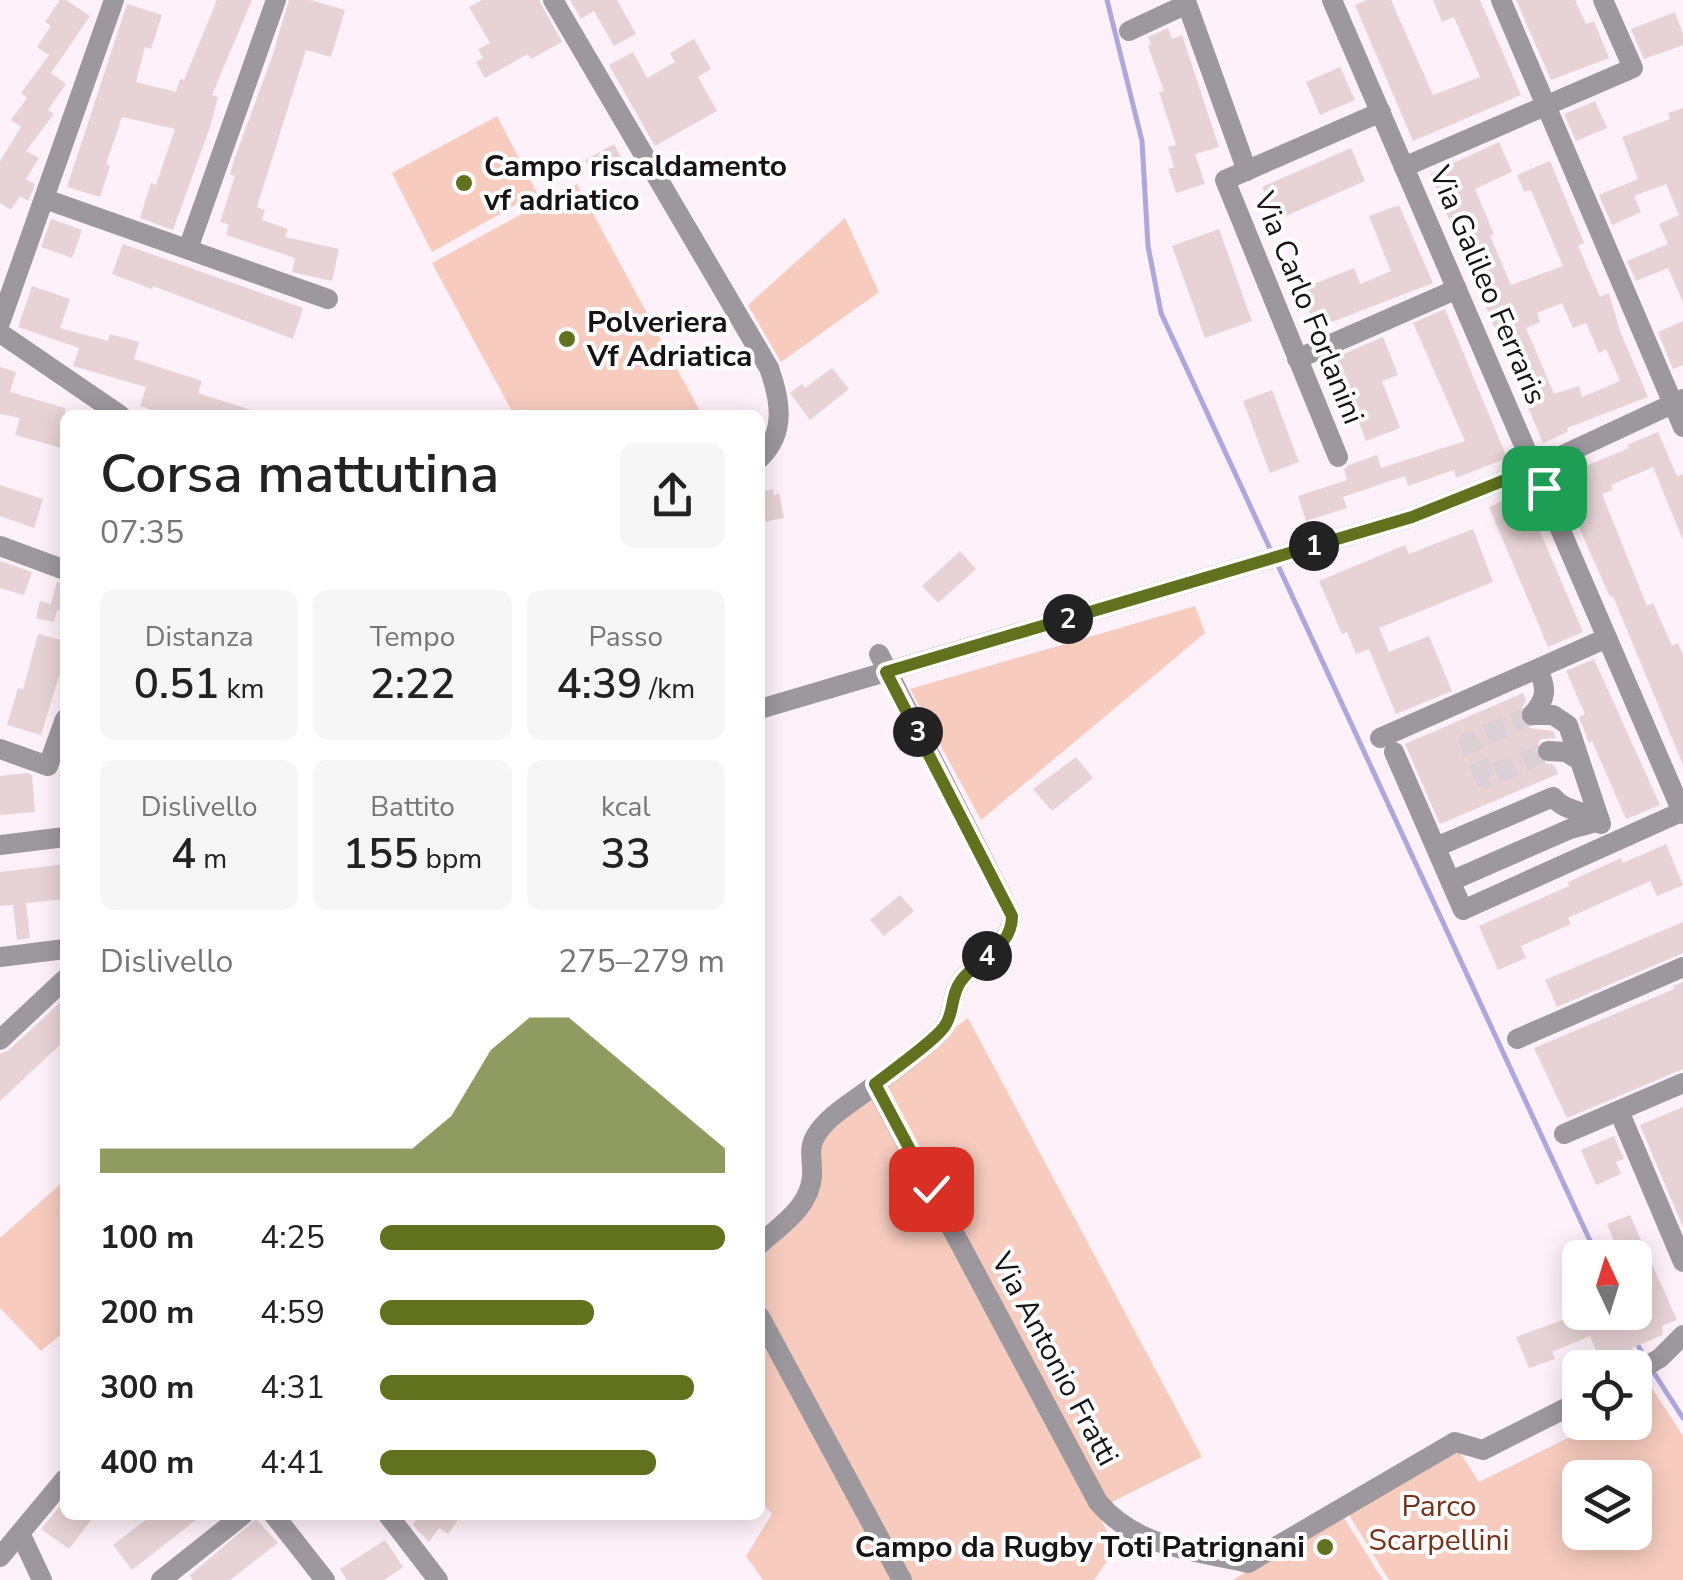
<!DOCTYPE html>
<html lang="it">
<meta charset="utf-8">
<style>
body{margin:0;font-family:"Nunito Sans",sans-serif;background:#f6f6f6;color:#222;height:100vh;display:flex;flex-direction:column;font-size:38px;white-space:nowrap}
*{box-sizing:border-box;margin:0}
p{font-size:32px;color:#767676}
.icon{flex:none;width:55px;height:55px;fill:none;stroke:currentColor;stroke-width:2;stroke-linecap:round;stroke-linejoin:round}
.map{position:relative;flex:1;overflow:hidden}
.side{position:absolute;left:60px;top:410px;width:705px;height:1110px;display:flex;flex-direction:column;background:#fff;border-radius:15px;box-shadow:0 5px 25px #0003}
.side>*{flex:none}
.needle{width:65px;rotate:356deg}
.fabs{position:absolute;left:1562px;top:1240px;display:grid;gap:20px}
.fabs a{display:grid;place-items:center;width:90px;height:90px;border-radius:15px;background:#fff;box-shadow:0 5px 25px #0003;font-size:50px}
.pin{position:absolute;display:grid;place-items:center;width:85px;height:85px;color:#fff;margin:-42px;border-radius:20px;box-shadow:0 5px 15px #0006}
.km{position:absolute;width:50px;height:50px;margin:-25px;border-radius:50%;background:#222;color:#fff;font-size:28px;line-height:50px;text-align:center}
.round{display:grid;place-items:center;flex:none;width:105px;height:105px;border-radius:15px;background:#f6f6f6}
.head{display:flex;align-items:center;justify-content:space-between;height:170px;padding:0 40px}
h1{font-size:55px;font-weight:600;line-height:75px}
.metrics{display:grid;grid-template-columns:repeat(3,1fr);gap:15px;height:170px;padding:10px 40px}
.metrics div{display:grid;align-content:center;border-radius:15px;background:#f6f6f6;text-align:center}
.metrics b{font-size:42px;font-weight:600}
.metrics small{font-size:28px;font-weight:400}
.metrics p{font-size:28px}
.chart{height:280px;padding:20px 40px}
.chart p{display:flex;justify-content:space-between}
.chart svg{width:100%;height:180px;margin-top:10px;fill:#61711e;opacity:.7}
ul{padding:0 40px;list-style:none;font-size:32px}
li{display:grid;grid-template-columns:160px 120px 1fr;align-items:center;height:75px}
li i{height:25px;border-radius:12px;background:#61711e}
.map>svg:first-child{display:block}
</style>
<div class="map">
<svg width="1683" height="1580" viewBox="0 0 1683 1580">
<rect width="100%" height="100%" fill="#fff1f9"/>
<!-- green -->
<g fill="#f7ccbf" fill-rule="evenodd">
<polygon points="497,116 537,193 432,252 392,173"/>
<polygon points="577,184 702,415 514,415 432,263"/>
<polygon points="845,218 879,292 781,362 748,305"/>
<polygon points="1195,606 1205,633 981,820 910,689"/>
<polygon points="968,1018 1202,1457 1108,1504 888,1097 886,1084 894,1074"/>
<polygon points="872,1093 1116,1548 1094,1580 909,1580 760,1305 760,1253 804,1214 820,1190 819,1137"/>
<polygon points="65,1180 65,1331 41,1351 0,1308 0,1238"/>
<polygon points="760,1331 896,1580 763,1580 746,1556 772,1514 760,1501"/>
<path d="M1646,1379L1683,1436V1580H1389L1346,1510L1457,1448L1479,1482L1598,1423L1635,1422V1385ZM1580,1478H1635V1532H1580Z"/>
<polygon points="1341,1513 1383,1580 1233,1580"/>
</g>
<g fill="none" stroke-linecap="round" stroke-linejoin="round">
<!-- stream -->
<g stroke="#aca7de" stroke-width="5">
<polyline points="1107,0 1142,141 1148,246 1161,313 1271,551"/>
<polyline points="1276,561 1598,1258"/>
<polyline points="1635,1339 1646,1361"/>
<polyline points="1652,1370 1683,1418"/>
</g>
</g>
<!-- building -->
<g fill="#e7d3d5" fill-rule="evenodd">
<polygon points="60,0 66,0 90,16 51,73 66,84 48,110 54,114 26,151 39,158 26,179 35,184 30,197 28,201 20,196 11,210 0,203 0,161 21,127 11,120 27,98 21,93 49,55 37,47 51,26 45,22"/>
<polygon points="217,0 252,0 212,95 218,97 210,127 173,230 140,218 151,183 156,185 175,129 122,117 106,164 110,166 100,197 67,187 127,4 162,15 151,49 145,47 136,82 176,92 180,79 184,80"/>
<polygon points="289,0 310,0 345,10 331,57 306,50 257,207 265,210 262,220 288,229 285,237 339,249 332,281 292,272 295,258 226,235 229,225 220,222 235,176 230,175 234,160 272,57"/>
<polygon points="482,0 539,0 562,42 531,59 528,54 485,78 476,62 483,58 478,49 490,43 469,7"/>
<polygon points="570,0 617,0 636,34 614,46 594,11 581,19"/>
<polygon points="1367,0 1391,0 1433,95 1480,77 1454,17 1442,22 1433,0 1480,0 1521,95 1413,141 1355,5"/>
<polygon points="1516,0 1575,0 1586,24 1594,21 1609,58 1551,80"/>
<polygon points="1675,12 1683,34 1683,45 1644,59 1631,29"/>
<polygon points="1168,28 1172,39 1182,35 1219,147 1195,154 1205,184 1176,193 1168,169 1174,167 1168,147 1176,145 1159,92 1164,91 1148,46 1151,44 1148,37"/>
<polygon points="694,39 711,69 698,77 717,111 655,146 609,65 633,52 647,78 675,62 670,53"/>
<polygon points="1340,67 1355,100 1320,115 1306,82"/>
<polygon points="1595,101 1607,128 1576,141 1564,114"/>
<polygon points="1683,108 1683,302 1668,268 1636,281 1627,261 1668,244 1659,224 1679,215 1666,184 1634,196 1641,212 1612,225 1599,195 1638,179 1622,137 1670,119 1668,113"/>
<path d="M1499,142L1512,172L1475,189L1494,234L1490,236L1511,285L1563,266L1531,190L1524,192L1517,175L1550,161L1584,243L1578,246L1600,297L1609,293L1620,331L1648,397L1567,428L1568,432L1543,443L1430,174ZM1562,303L1573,328L1586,323L1599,353L1606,349L1620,381L1582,397L1579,386L1554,394L1526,328L1540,322L1537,313Z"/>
<polygon points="614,144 623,161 595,177 585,160"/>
<polygon points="1351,148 1365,181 1277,220 1262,187"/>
<polygon points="1399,205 1433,283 1316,328 1301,289 1354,268 1360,284 1391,271 1369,216"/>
<polygon points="51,219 82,230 72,258 41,247"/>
<polygon points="1219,229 1252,321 1205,338 1172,246"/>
<polygon points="123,244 303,308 293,339 153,286 152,289 112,274"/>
<polygon points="32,286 70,299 60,328 108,341 110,334 139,342 134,359 202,381 198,393 257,412 256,415 166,415 140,406 146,387 73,366 79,348 18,327"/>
<polygon points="1445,309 1507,458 1456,478 1454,470 1408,486 1405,476 1343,497 1347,508 1306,521 1298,496 1347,480 1344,469 1349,465 1377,455 1381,468 1465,441 1413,323"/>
<polygon points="1683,321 1683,365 1673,369 1658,332"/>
<polygon points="1383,337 1398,375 1382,381 1400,428 1366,441 1348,394 1339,397 1325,362"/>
<polygon points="0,367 16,372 10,392 65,408 65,449 15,435 20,418 0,414"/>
<polygon points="832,368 849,389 810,420 790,393 802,384 805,388"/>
<polygon points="1272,390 1299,462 1270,473 1243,401"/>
<polygon points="1658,432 1677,476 1683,474 1683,540 1653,467 1611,485 1613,490 1602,494 1647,606 1653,603 1672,646 1678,643 1683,655 1683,765 1613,596 1610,597 1557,478 1629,448 1627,445"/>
<polygon points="0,485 43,499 34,528 0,516"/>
<polygon points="773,489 774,495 779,493 784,518 760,523 760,492"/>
<polygon points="1523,492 1583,632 1548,647 1489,507"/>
<polygon points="1473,529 1493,582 1379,628 1389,652 1429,636 1452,691 1396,714 1369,649 1356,654 1347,632 1342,634 1319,581 1405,545 1409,554"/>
<polygon points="960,551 976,569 938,603 922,586"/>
<polygon points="0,561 32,572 24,595 0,588"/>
<polygon points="57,582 65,583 65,612 57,610 54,622 36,618 40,601 51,604"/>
<polygon points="38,634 65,641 65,667 62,676 59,676 41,735 7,725 18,688 23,690"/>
<polygon points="1594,659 1660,805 1626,819 1592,741 1589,743 1587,738 1579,717 1585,714 1566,671"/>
<polygon points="1523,693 1526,701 1519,712 1520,721 1529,728 1553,731 1556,738 1541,739 1534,751 1540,762 1554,765 1558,774 1440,824 1405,744"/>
<polygon points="1076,757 1093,778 1052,811 1033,789"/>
<polygon points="27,773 32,775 35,812 0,815 0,776"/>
<polygon points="1666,844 1683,885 1657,896 1650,881 1568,918 1571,924 1521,946 1526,958 1498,970 1479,926 1569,886 1568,882 1621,858 1623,863"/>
<polygon points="65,864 65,899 26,903 30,938 17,940 13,905 0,906 0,872"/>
<polygon points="900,895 914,911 884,936 870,920"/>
<polygon points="1683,922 1683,953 1557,1007 1545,980"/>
<polygon points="1683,982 1683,1069 1567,1118 1534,1048 1674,989 1673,986"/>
<polygon points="65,998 65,1040 0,1101 0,1054 9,1050"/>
<polygon points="1683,1107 1683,1227 1640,1125"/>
<polygon points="1614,1136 1624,1159 1616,1162 1621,1174 1596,1185 1581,1150"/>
<polygon points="1630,1215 1677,1320 1662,1326 1663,1335 1632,1348 1635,1357 1616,1368 1603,1368 1590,1336 1552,1352 1555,1359 1529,1368 1516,1337 1585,1312 1611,1312 1614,1319 1635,1312 1635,1258 1621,1258 1607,1224"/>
<polygon points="65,1500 65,1515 95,1515 69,1549 41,1529"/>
<polygon points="152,1515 202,1515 132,1570 113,1545"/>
<polygon points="419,1515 461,1515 448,1534 439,1528 429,1542 413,1525"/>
<polygon points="256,1519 278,1543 230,1580 193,1580 190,1575"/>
<polygon points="385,1540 403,1567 384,1580 347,1580 340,1569"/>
</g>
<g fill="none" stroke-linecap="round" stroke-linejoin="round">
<!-- minor-tunnel -->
<polyline stroke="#dcd0d7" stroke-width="20" stroke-dasharray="20 10" stroke-linecap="butt" points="1532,715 1469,742 1485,778 1548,751"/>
<!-- minor -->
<g stroke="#9d989e" stroke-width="20">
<path d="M553,0L769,368C780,399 787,432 760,458"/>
<polyline points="1332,0 1683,814"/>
<polyline points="1501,0 1683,427"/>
<polyline points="1129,31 1187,4 1247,171"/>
<polyline points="1404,167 1633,68 1603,0"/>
<polyline points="45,199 328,299"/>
<polyline points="188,249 276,0"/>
<polyline points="0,323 114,0"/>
<polyline points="0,333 120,415"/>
<polyline points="1297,359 1457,289"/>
<polyline points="1338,457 1225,180 1381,112"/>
<polyline points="0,546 65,570"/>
<path d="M879,654L1012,916C1011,949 978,957 961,981C951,994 954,1010 946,1024C939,1038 890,1072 875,1085L1098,1502C1137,1548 1192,1550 1248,1563L1455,1442L1483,1450L1580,1401"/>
<polyline points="760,709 1412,517 1535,468 1683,399"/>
<polyline points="1532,715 1553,715 1568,725 1601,824"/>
<path d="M1532,715C1547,698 1547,689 1538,669"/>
<polyline points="1380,738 1607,638"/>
<polyline points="0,749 48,766 65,719"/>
<polyline points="1548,751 1566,752 1579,760"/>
<polyline points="1394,752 1463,910 1683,811"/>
<polyline points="0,845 65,837"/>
<path d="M1436,847L1553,797C1565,812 1584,810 1600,821"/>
<polyline points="1451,881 1570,829 1600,821"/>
<polyline points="0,957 65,949"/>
<polyline points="1517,1039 1683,967"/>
<polyline points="0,1040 65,979"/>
<polyline points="1619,1111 1683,1262"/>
<polyline points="1564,1134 1683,1083"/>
<path d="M760,1244C781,1225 810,1207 812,1176C813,1162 808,1149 815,1137C826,1116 857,1099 875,1085"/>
<polyline points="760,1317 902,1580"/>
<polyline points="1635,1373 1660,1358 1683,1335"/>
<polyline points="274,1515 325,1580"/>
<polyline points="388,1515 438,1580"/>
<polyline points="21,1535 42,1580"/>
<polyline points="0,1557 65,1479"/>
<polyline points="161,1580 243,1515"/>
</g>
</g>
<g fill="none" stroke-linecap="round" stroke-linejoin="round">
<!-- route casing -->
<g stroke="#fff" stroke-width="20">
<path id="route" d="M931,1189L875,1084C890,1072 939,1038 946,1024C954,1011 951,994 961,981C978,957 1012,949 1012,916L886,672L1412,517L1535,468L1544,488"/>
</g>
<!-- route -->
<use href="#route" stroke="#61711e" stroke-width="12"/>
</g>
<!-- markers -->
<g fill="#61711e" stroke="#fff" stroke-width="4">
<circle cx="464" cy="183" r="10"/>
<circle cx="567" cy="339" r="10"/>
<circle cx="1325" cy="1547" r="10"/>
</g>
<g text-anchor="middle" stroke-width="8" stroke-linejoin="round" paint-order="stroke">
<!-- poi labels -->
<g font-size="30" font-weight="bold" fill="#171215" stroke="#fff" text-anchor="start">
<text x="484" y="176">Campo riscaldamento<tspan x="484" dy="34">vf adriatico</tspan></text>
<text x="587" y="332">Polveriera<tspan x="587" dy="34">Vf Adriatica</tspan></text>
<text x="1305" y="1557" text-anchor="end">Campo da Rugby Toti Patrignani</text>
</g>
<!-- street labels -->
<g font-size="30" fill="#171215" stroke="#fff">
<text transform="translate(1488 285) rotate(67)" y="10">Via Galileo Ferraris</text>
<text transform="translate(1309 308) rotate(68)" y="10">Via Carlo Forlanini</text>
<text transform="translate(1055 1359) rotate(62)" y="10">Via Antonio Fratti</text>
</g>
<!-- park labels -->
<g font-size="30" fill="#793019" stroke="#fff">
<text x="1439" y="1516">Parco<tspan x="1439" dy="34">Scarpellini</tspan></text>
</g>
</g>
</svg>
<div class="fabs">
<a><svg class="needle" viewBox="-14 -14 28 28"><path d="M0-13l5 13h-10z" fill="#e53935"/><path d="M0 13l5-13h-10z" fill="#767676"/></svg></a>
<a><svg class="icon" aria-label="locate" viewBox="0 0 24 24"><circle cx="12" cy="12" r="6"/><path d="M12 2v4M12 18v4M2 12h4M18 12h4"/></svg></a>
<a><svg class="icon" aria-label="layers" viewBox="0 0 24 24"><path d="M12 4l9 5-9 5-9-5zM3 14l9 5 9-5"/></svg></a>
</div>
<div class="pin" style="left:1544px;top:488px;background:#1e9e55"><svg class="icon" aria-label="arrive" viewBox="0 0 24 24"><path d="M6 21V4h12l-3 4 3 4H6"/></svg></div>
<div class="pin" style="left:931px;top:1189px;background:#d93025"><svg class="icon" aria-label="check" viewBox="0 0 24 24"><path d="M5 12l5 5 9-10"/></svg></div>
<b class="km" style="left:1314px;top:546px">1</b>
<b class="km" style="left:1068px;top:619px">2</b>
<b class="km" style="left:918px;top:732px">3</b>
<b class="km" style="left:987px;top:956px">4</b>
<section class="side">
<div class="head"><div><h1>Corsa mattutina</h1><p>07:35</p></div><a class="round"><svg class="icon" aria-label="share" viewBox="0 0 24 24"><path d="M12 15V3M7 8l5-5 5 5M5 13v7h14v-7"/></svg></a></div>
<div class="metrics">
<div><p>Distanza</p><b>0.51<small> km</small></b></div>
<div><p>Tempo</p><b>2:22</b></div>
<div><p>Passo</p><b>4:39<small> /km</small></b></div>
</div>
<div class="metrics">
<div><p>Dislivello</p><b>4<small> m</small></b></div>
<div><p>Battito</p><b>155<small> bpm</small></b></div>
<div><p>kcal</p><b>33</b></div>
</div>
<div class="chart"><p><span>Dislivello</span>275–279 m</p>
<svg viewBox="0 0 160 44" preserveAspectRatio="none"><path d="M0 44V38L10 38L20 38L30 38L40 38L50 38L60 38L70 38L80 38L90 30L100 14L110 6L120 6L130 14L140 22L150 30L160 38V44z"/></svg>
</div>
<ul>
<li><b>100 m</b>4:25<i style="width:100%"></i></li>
<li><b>200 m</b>4:59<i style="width:62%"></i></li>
<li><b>300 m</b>4:31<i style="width:91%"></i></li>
<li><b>400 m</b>4:41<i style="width:80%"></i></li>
</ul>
</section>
</div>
